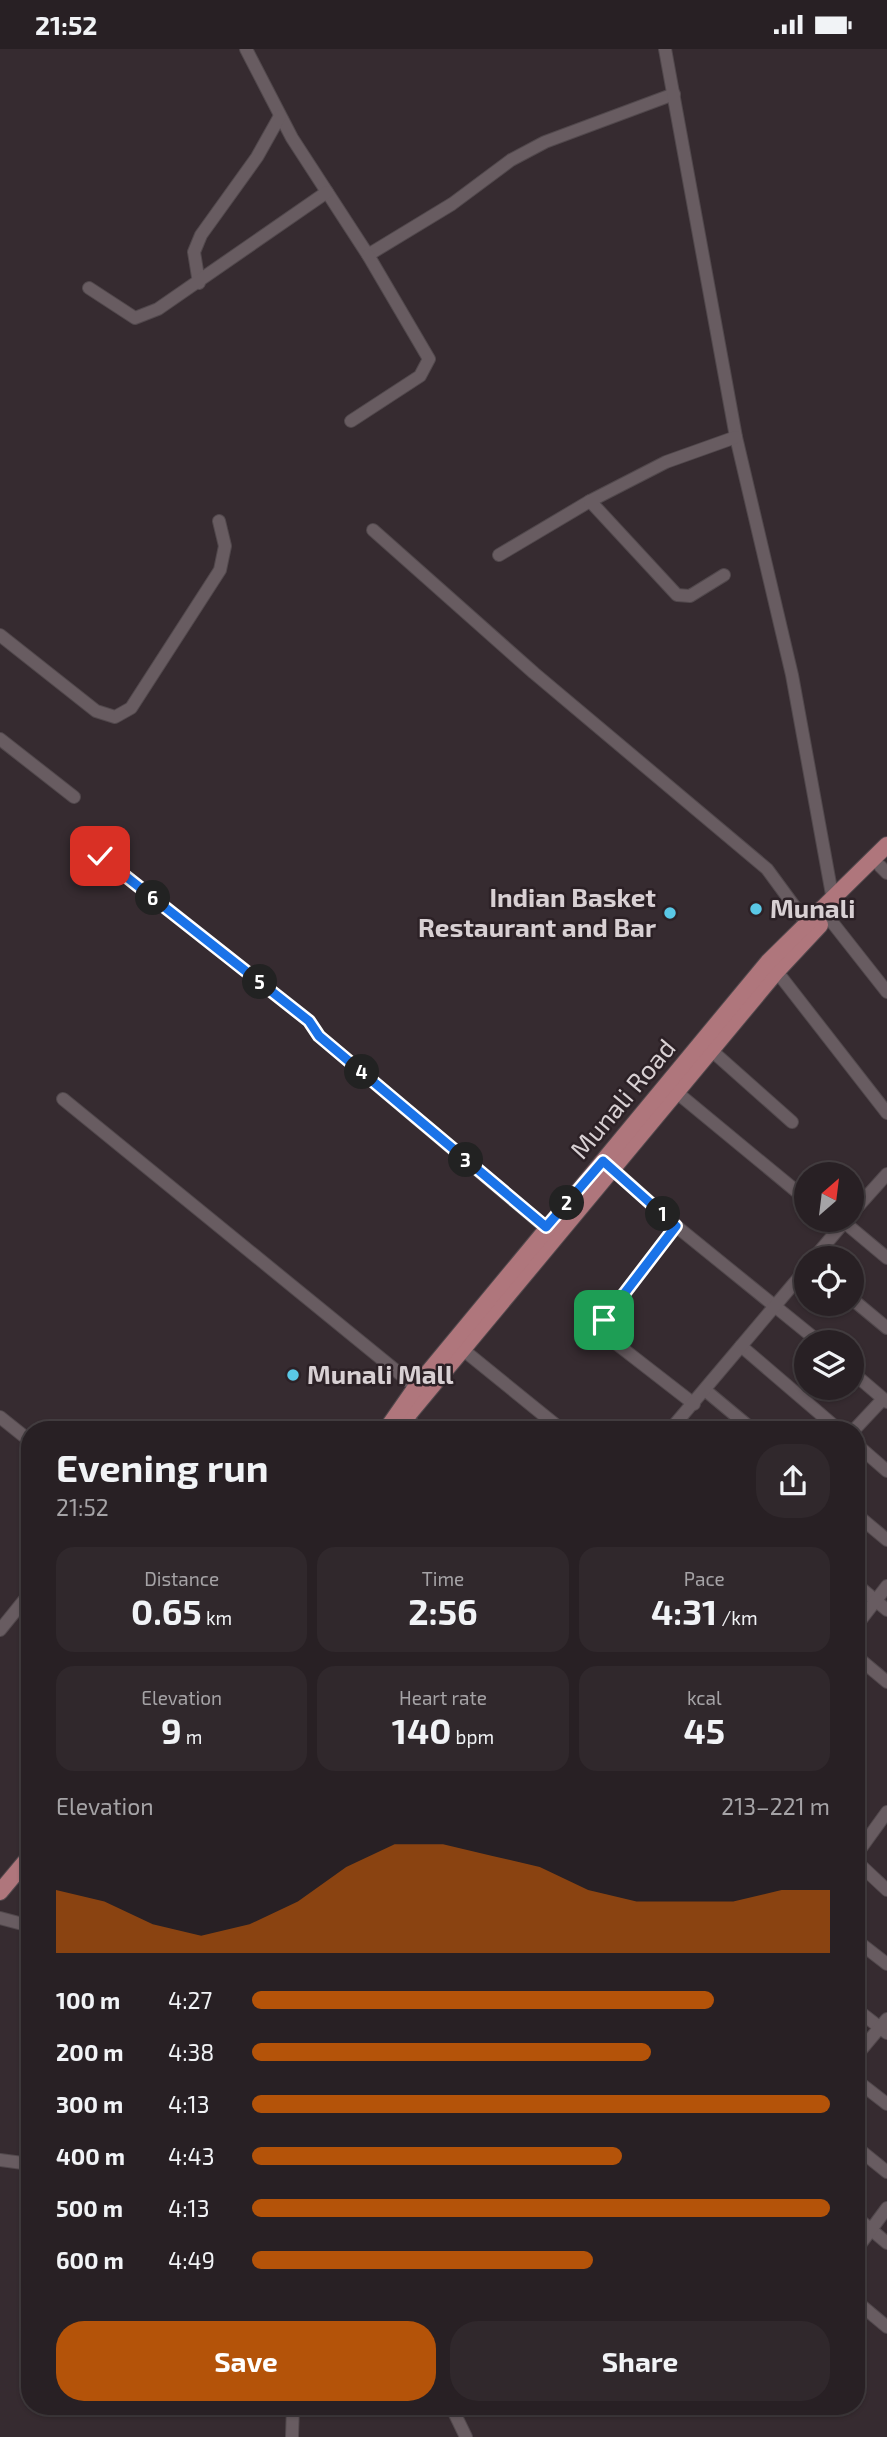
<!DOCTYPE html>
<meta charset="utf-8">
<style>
body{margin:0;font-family:"Exo 2",sans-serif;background:#30282c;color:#f1f3f6;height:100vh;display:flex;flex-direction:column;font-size:26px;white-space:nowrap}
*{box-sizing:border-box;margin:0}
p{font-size:23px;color:#a5a3a6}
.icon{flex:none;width:38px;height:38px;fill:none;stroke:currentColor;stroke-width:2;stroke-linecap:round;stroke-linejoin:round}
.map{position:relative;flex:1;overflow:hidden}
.panel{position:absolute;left:21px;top:1372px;width:844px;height:994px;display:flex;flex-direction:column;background:#282024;border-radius:28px;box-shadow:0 2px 5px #0004,0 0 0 2px #443e41}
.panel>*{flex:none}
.needle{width:46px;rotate:28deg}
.fabs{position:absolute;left:794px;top:1113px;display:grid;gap:14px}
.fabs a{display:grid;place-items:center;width:70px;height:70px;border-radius:50%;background:#282024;box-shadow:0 2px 5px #0004,0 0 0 2px #443e41;font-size:35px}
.pin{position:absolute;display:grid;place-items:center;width:60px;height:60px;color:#fff;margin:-30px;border-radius:14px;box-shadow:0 4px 10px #0006}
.km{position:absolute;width:35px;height:35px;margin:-18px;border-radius:50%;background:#222;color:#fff;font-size:19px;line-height:35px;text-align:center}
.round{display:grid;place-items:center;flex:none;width:74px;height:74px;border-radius:28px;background:#30282c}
.head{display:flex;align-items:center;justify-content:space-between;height:119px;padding:0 35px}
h1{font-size:38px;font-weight:700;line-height:52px}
.figures{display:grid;grid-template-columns:repeat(3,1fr);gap:10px;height:119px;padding:7px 35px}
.figures div{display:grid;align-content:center;border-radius:18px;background:#30282c;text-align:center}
.figures b{font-size:35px;font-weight:700}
.figures small{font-size:19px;font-weight:400}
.figures p{font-size:19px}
.chart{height:196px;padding:14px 35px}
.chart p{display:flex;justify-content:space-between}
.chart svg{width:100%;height:126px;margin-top:7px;fill:#b45309;opacity:.7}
.action{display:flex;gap:14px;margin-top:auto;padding:14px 35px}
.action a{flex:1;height:80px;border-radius:28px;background:#b45309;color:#fff;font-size:28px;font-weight:700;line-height:80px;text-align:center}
.action a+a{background:#30282c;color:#f1f3f6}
ul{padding:0 35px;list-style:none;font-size:23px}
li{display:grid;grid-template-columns:112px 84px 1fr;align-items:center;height:52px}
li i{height:18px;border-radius:9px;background:#b45309}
.status{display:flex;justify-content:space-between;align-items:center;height:49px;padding:0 35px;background:#282024;direction:ltr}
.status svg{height:19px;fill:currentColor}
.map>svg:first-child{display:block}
</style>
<div class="status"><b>21:52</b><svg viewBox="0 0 49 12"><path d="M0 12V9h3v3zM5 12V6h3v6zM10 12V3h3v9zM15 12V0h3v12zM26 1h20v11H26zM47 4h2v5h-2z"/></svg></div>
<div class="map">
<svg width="887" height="2388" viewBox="0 0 887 2388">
<rect width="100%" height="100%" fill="#362b30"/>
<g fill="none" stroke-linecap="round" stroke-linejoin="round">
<!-- minor casing -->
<g stroke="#51484c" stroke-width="14">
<g id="minor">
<polyline points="246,0 292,89 368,206 452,155 511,111 545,93 674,45"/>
<polyline points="665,0 736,388 792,626 835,862"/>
<polyline points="199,234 194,203 201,186 257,108 280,67"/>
<polyline points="89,239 135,269 158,260 327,143"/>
<polyline points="351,372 420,327 429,310 368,206"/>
<polyline points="373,481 534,624 767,820 811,880"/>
<polyline points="499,506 590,452"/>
<polyline points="724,526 690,547 677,546 590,452 666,413 736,388"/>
<polyline points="0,586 96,662 115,668 131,659 220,521 225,497 219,472"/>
<polyline points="0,690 74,748"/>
<polyline points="100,807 309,972 319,987 553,1185"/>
<polyline points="880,817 887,824"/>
<polyline points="828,868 887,943"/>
<polyline points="771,915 887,1064"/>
<polyline points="711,1001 792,1073"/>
<polyline points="669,1037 807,1151"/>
<polyline points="63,1050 416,1338"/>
<polyline points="606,1114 676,1177 819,1293"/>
<polyline points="852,1164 887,1125"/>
<polyline points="844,1173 887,1209"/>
<polyline points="676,1177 604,1271 602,1280 609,1289 694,1355"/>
<polyline points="814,1209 846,1171"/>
<polyline points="852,1250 887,1279"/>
<polyline points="456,1295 562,1381"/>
<polyline points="741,1297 839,1381"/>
<polyline points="852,1323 887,1353"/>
<polyline points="705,1341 753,1381"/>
<polyline points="401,1364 420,1381"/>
<polyline points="0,1368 30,1392"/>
<polyline points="670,1381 807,1219"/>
<polyline points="854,1381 883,1350"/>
<polyline points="856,1395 887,1422"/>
<polyline points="856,1465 887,1491"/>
<polyline points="856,1535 887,1561"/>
<polyline points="856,1577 887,1537"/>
<polyline points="0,1581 30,1544"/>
<polyline points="856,1607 887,1633"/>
<polyline points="856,1806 887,1763"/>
<polyline points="856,1812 887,1841"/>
<polyline points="0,1869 30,1877"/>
<polyline points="856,1891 887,1915"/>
<polyline points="856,1960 887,1984"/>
<polyline points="856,2007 887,1970"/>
<polyline points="856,2031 887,2055"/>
<polyline points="856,2098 887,2123"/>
<polyline points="0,2111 30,2115"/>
<polyline points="856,2168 887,2194"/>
<polyline points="856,2201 887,2159"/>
<polyline points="856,2252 887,2278"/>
<polyline points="451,2357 466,2388"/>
<polyline points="292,2388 293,2357"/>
</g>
</g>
<!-- major casing -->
<g stroke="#51484c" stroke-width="18">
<g id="major">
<polyline points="409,1365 777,922 820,876"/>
<polyline points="386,1381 416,1338 768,913 887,796"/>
<polyline points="0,1843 30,1807"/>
</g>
</g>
<!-- minor -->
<use href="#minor" stroke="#685c61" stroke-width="12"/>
<!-- major -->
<use href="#major" stroke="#af767c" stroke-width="16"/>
</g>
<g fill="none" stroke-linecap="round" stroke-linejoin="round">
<!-- route casing -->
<g stroke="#fff" stroke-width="14">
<polyline id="route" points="100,807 309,972 319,987 546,1178 603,1112 676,1177 604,1271"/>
</g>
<!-- route -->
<use href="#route" stroke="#1a73e8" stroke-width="9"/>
</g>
<!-- markers -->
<g fill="#5ac8e6" stroke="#2c2126" stroke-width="2.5">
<circle cx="756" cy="860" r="7"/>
<circle cx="670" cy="864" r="7"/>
<circle cx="293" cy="1326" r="7"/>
</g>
<g text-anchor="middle" stroke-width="5" stroke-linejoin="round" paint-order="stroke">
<!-- poi labels -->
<g font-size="26" font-weight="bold" fill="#d8d0d3" stroke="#2c2126" text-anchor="start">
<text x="656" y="858" text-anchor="end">Indian Basket<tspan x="656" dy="30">Restaurant and Bar</tspan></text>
<text x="770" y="869">Munali</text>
<text x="307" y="1335">Munali Mall</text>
</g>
<!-- street labels -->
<g font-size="26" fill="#d8d0d3" stroke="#2c2126">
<text transform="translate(623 1050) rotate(-50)" y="9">Munali Road</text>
</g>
</g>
</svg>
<div class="fabs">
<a><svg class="needle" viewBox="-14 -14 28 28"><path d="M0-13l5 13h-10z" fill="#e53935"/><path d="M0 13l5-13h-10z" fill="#a5a3a6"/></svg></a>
<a><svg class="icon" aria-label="locate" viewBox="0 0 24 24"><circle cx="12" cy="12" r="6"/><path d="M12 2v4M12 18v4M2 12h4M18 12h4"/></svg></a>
<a><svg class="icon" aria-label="layers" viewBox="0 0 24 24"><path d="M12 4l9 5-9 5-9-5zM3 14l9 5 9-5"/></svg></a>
</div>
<div class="pin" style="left:604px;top:1271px;background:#1e9e55"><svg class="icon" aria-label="arrive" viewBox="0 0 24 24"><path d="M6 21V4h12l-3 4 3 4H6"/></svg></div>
<div class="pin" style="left:100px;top:807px;background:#d93025"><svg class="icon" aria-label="check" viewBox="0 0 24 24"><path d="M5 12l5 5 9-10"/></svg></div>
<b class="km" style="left:663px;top:1165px">1</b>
<b class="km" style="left:567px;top:1154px">2</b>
<b class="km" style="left:466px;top:1111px">3</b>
<b class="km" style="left:362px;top:1023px">4</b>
<b class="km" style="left:260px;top:933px">5</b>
<b class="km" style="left:153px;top:849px">6</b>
<section class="panel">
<div class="head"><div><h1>Evening run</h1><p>21:52</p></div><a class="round"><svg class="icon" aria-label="share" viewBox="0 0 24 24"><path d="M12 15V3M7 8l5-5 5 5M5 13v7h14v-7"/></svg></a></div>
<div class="figures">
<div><p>Distance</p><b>0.65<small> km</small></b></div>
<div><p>Time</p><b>2:56</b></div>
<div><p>Pace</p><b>4:31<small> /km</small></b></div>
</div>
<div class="figures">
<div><p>Elevation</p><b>9<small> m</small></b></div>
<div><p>Heart rate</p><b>140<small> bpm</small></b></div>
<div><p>kcal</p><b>45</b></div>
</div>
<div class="chart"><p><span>Elevation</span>213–221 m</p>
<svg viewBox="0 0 160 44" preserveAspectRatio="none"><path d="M0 44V22L10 26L20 34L30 38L40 34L50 26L60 14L70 6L80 6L90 10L100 14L110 22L120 26L130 26L140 26L150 22L160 22V44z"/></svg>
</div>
<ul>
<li><b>100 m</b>4:27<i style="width:80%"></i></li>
<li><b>200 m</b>4:38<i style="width:69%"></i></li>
<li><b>300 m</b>4:13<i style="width:100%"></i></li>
<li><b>400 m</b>4:43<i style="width:64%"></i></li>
<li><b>500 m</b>4:13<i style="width:100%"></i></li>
<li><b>600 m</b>4:49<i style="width:59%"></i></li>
</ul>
<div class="action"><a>Save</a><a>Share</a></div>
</section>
</div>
